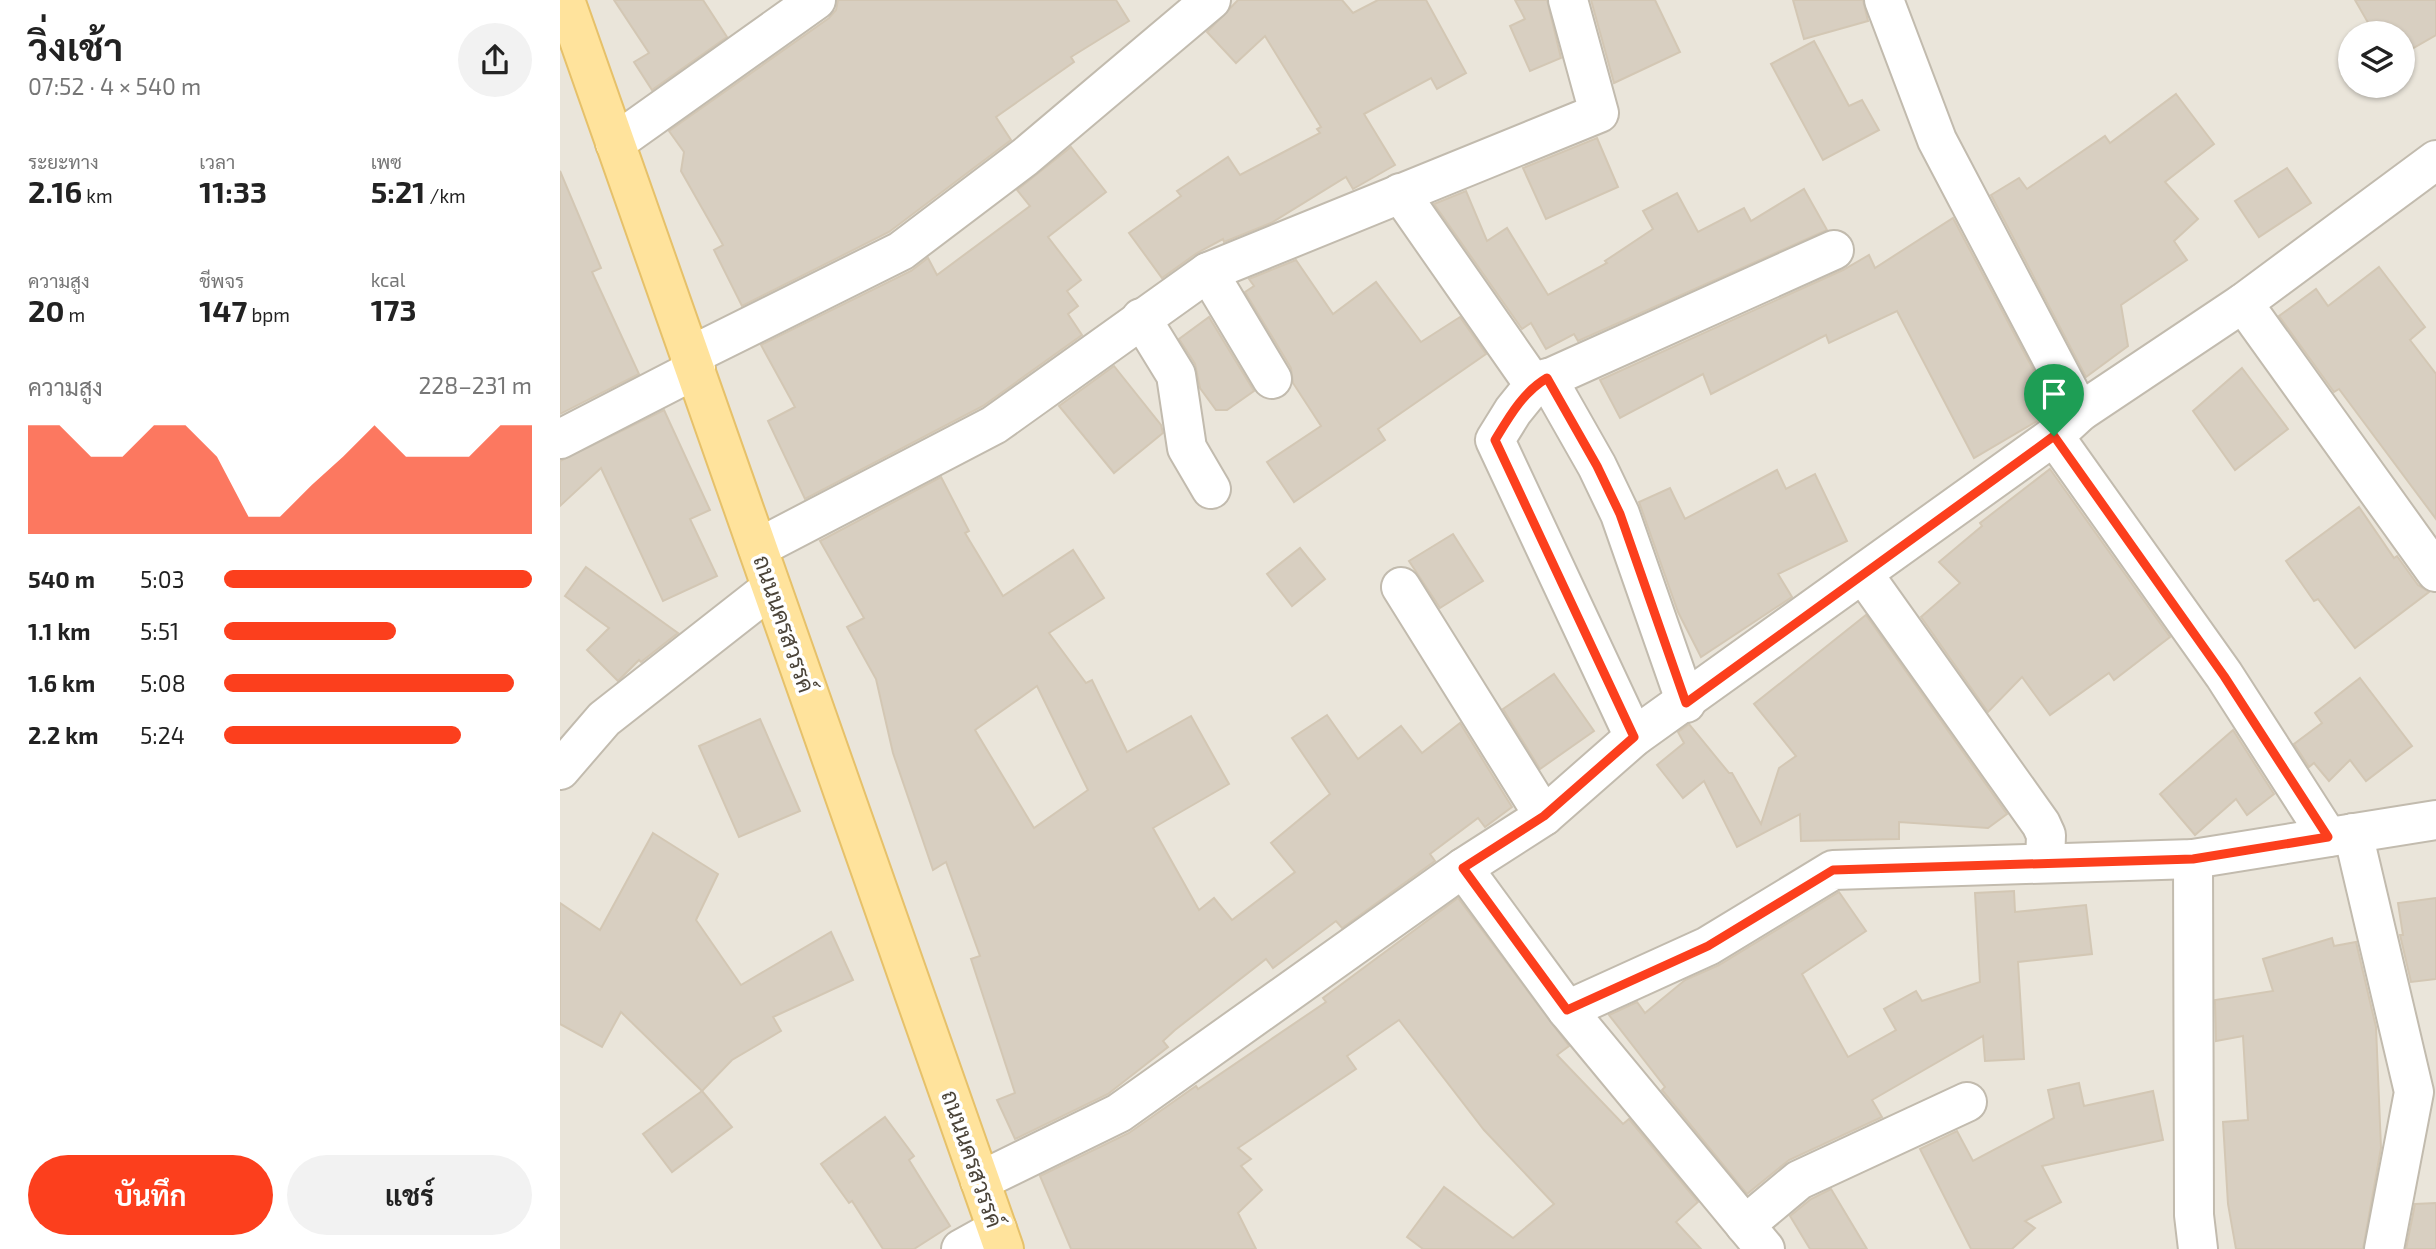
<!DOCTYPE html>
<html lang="th">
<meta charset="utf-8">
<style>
body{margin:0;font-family:"Exo 2",Sarabun,sans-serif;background:#f2f2f2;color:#222;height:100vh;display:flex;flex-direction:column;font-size:26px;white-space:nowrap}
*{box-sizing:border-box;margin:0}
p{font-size:23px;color:#767676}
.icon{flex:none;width:38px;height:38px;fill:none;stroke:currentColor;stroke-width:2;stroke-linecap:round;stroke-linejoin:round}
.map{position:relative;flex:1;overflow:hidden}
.sheet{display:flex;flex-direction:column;background:#fff;width:560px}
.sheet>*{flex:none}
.fabs{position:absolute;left:1778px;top:21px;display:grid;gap:14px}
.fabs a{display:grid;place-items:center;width:77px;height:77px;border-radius:50%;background:#fff;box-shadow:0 2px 5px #0004;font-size:35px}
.pin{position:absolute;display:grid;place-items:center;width:60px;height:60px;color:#fff;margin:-72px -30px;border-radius:50% 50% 50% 0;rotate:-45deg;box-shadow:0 0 7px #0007}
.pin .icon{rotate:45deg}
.round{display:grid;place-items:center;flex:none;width:74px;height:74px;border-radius:37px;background:#f2f2f2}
.headline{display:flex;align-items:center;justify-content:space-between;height:119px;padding:0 28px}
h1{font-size:38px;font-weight:700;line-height:52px}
.figures{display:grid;grid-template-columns:repeat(3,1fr);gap:10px;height:119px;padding:7px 28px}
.figures div{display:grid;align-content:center}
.figures b{font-size:30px;font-weight:700}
.figures small{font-size:19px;font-weight:400}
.figures p{font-size:19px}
.chart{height:196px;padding:14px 28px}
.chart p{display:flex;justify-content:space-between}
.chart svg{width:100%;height:126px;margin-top:7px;fill:#fc3f1d;opacity:.7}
.button{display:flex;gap:14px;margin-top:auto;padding:14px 28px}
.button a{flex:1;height:80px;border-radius:42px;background:#fc3f1d;color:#fff;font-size:28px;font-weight:700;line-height:80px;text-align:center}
.button a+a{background:#f2f2f2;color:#222}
ul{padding:0 28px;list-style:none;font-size:23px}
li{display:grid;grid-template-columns:112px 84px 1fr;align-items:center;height:52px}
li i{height:18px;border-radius:9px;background:#fc3f1d}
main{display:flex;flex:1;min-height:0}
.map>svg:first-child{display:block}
</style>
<main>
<section class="sheet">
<div class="headline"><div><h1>วิ่งเช้า</h1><p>07:52 · 4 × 540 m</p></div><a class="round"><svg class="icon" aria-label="share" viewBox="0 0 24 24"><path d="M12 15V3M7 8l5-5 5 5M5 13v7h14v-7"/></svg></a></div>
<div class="figures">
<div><p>ระยะทาง</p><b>2.16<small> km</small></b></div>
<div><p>เวลา</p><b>11:33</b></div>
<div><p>เพซ</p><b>5:21<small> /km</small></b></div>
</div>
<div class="figures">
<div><p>ความสูง</p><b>20<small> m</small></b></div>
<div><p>ชีพจร</p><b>147<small> bpm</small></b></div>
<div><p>kcal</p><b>173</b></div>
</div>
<div class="chart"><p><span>ความสูง</span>228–231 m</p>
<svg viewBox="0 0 160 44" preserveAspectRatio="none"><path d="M0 44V6L10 6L20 17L30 17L40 6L50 6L60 17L70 38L80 38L90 27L100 17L110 6L120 17L130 17L140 17L150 6L160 6V44z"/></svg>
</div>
<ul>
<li><b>540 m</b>5:03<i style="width:100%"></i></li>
<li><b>1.1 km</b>5:51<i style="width:56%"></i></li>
<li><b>1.6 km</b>5:08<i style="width:94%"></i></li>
<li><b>2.2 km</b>5:24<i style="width:77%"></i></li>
</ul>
<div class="button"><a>บันทึก</a><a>แชร์</a></div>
</section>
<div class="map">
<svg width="1876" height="1249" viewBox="0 0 1876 1249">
<rect width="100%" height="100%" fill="#f6f3ec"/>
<!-- residential -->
<path fill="#eae5da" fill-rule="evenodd" d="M0,0H1876V1249H0ZM1790,33H1843V86H1790Z"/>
<!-- building -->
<g fill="#d8cfc1" stroke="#d3c7b4" stroke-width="2" fill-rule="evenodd">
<polygon points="54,0 143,0 167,37 92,90 74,62 89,53"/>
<polygon points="278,0 556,0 569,21 511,57 514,62 436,117 451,140 329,232 182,306 154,250 163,245 121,171 124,152 109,131 269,18 276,10"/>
<polygon points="678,0 782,0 793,13 818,0 866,0 906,73 877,89 871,78 804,114 835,165 793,189 786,177 711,223 664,242 663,239 637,253 602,278 569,233 621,196 617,191 668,157 680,175 760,133 757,129 761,127 705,36 676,63 647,32"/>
<polygon points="955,0 987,0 1001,58 970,71 950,26 965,19"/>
<polygon points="1031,0 1095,0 1120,52 1054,83"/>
<polygon points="1233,0 1303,0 1308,21 1244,39"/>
<polygon points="1795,0 1876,0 1876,35 1843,54 1843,33 1814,33"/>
<polygon points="1254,41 1289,106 1302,100 1319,130 1263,160 1211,64"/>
<polygon points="1616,94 1654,144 1605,182 1638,219 1614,241 1627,260 1561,305 1568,346 1526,377 1431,195 1459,178 1467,189 1545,136 1550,143"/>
<polygon points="1037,138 1058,187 986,219 963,168"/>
<polygon points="511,147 546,192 488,237 521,280 507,291 518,306 508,314 522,335 423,406 245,499 208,421 235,407 201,345 351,271 368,258 377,275 470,206 457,190"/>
<polygon points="1727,168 1751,203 1699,237 1675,201"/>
<polygon points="0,171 41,268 32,272 79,374 0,414"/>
<polygon points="1244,189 1267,230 1018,341 1014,334 986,349 971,323 962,329 874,204 906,191 927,241 947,228 988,295 1047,263 1045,261 1093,229 1083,211 1117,193 1138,232 1184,208 1191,221"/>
<polygon points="1393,218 1493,407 1479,420 1414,458 1337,311 1269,343 1266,335 1151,394 1143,374 1060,418 1040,380 1283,270 1309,255 1315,268"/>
<polygon points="736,260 773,314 816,282 861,342 900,317 926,354 818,429 825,440 734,502 707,462 761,426 733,383 731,368 685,292 694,286 689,279"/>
<polygon points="1819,267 1865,327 1850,340 1876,374 1876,519 1779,389 1774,392 1719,316 1756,289 1768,306"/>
<polygon points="649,317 694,391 667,410 656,410 640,388 635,364 619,339"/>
<polygon points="554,366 601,425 603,433 554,473 499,406"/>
<polygon points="1682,368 1728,429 1675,470 1633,411"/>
<polygon points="104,410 150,510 130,519 157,576 103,601 41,468 0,506 0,461"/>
<polygon points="1490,469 1610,637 1554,680 1549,673 1490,715 1462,677 1428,712 1361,617 1400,583 1379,562 1422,526 1420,523"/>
<polygon points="1217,470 1226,489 1255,474 1287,541 1218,574 1232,597 1141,657 1118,612 1079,502 1110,488 1125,519"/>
<path d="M381,477L409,531L405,533L443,596L513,550L544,598L489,633L526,683L532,680L567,752L631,716L669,784L593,828L639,910L654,898L672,920L735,872L711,843L770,794L732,738L767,715L798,759L841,726L862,753L900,723L952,807L925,827L918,818L870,854L875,861L782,928L776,921L713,968L706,959L615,1030L603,1041L608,1047L548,1094L455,1139L437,1100L455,1093L411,959L420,956L386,862L373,870L333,753L316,679L287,627L304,618L260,541ZM477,686L528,790L474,828L415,730Z"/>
<polygon points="1799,507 1834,558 1837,556 1858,585 1869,592 1795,648 1758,599 1754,601 1726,561"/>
<polygon points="893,534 923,581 880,608 849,561"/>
<polygon points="740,548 765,579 732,606 707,574"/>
<polygon points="26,567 118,633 81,662 79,660 58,681 27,650 49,628 5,596"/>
<polygon points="1306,615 1447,814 1428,828 1339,822 1339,839 1241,841 1240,814 1177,847 1144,781 1123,798 1097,765 1124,743 1118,732 1129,724 1169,773 1172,773 1201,824 1219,768 1236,756 1194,704"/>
<polygon points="994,674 1034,731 980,769 943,709"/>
<polygon points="1800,678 1852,746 1806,781 1790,760 1769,781 1754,763 1749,767 1734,744 1762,723 1755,713"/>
<polygon points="200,719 240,811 179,837 139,746"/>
<polygon points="1673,730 1714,794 1687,815 1676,799 1635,835 1600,794"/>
<polygon points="93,833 158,874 136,920 181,985 271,932 293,980 213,1017 221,1031 172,1060 142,1091 61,1012 42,1047 0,1024 0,903 40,930"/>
<polygon points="1454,891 1455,912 1526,905 1532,954 1458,962 1464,1059 1425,1061 1423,1036 1312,1100 1322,1117 1229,1160 1187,1194 1102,1090 1105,1087 1049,1015 1077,1002 1085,1013 1125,980 1159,965 1279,892 1306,931 1242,974 1288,1057 1336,1030 1324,1009 1356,991 1362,1001 1420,982 1415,893"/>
<polygon points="898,898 1009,1046 997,1055 1063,1124 1069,1119 1138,1202 1116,1222 1141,1249 863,1249 847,1237 884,1187 953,1238 994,1204 924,1130 839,1020 787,1056 796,1069 678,1148 691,1159 681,1166 702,1190 678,1213 696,1249 511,1249 480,1176 569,1133 636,1086 638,1089 766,1002 763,998"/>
<polygon points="1876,898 1876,979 1851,982 1840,935 1843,935 1838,903"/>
<polygon points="1772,938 1774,946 1796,942 1816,1027 1821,1148 1803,1249 1676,1249 1668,1204 1663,1122 1688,1120 1683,1036 1656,1041 1655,1000 1713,991 1703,959"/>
<polygon points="1519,1083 1524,1106 1593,1091 1603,1140 1482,1166 1501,1202 1465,1221 1475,1228 1452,1249 1411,1249 1360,1149 1397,1131 1413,1161 1494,1118 1488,1090"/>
<polygon points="142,1091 172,1127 112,1172 83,1134"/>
<polygon points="325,1117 354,1156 349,1160 390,1226 354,1249 323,1249 292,1201 289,1203 261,1164"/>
<polygon points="1271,1189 1307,1249 1250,1249 1230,1216 1251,1199"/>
<polygon points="1876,1203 1876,1249 1846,1249 1855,1204"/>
</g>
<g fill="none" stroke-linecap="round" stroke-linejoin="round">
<!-- minor casing -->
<g stroke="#c2bbae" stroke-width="42">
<g id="minor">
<polyline points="1324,0 1377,140 1520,412"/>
<polyline points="55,143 256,0"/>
<polyline points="840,193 974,385 953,411 935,440 1074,737"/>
<polyline points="648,272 712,379"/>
<polyline points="1683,303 1876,572"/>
<polyline points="581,318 616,375 627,448 651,489"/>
<polyline points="130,356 341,251 465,157 651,0"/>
<polyline points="987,378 1037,466 1060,514 1126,703"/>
<polyline points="974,385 1274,250"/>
<polyline points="1494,436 1664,675 1768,837"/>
<polyline points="0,439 136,369"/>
<polyline points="198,548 434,425 648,272 1039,113 1008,0"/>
<polyline points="1304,575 1481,824 1486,835 1485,863"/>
<polyline points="841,587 984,816"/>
<polyline points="0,770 44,719 211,588"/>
<polyline points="1793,833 1854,1092 1824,1249"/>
<polyline points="1633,859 1634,1215 1638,1249"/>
<polyline points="903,868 1007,1010 1205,1249"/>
<polyline points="1007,1010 1148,946 1273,870 1633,859 1876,820"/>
<polyline points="420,1181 559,1113 903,868 984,816 1074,737 1494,436 1520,412 1683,303 1876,160"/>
<polyline points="1185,1225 1239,1180 1407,1102"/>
<polyline points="401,1249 437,1229"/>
</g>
</g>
<!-- primary casing -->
<g stroke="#e6c16a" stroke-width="42">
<polyline id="primary" points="5,0 444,1249"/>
</g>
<!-- minor -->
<use href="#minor" stroke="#fff" stroke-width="38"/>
<!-- primary -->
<use href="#primary" stroke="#ffe39c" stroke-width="38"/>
</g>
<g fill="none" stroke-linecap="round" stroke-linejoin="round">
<!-- route casing -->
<g stroke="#fff" stroke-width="14">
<path id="route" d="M987,378L1037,466L1060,514L1126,703L1494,436L1664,676L1768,837L1633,859L1273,870L1148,946L1007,1010L903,868L984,816L1074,737L935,440C949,417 963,392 987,378Z"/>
</g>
<!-- route -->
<use href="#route" stroke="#fc3f1d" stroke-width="9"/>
</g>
<g text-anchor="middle" stroke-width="7" stroke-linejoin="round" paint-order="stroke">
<!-- street labels -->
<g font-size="23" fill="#4b4439" stroke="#fff">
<text transform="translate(224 624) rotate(71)" y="8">ถนนนครสวรรค์</text>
<text transform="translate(412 1159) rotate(71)" y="8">ถนนนครสวรรค์</text>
</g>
</g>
</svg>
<div class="fabs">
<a><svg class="icon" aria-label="layers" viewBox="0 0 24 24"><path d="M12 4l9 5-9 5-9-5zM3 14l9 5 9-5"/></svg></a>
</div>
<div class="pin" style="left:1494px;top:436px;background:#1e9e55"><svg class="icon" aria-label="arrive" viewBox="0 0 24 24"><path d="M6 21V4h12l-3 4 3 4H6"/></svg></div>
</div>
</main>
